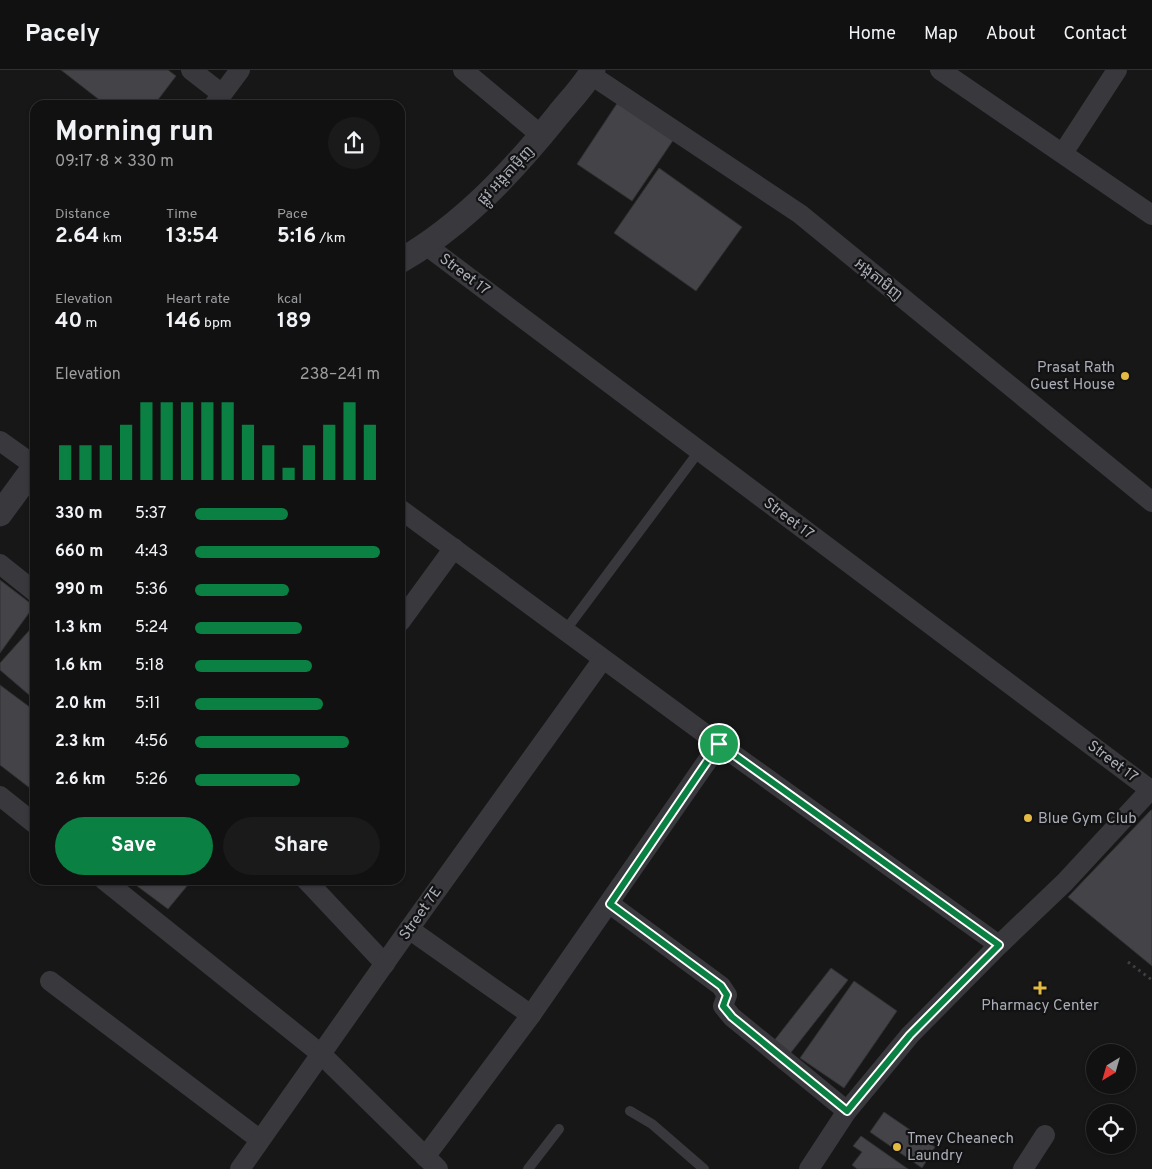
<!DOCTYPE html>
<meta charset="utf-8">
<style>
body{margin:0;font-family:Overpass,"Noto Sans Khmer",sans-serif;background:#1a1a1b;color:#f1f3f6;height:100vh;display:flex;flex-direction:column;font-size:19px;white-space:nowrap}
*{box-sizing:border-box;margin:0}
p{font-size:16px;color:#9c9d9f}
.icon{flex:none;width:28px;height:28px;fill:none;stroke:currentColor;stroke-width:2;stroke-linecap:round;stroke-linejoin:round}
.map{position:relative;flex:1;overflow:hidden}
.side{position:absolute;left:30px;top:30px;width:375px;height:785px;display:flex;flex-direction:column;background:#111112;border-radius:15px;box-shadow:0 1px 4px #0004,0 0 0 1px #303132}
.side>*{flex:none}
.needle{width:32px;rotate:217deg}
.buttons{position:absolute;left:1086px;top:974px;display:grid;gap:10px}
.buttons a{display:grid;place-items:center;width:50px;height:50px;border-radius:50%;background:#111112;box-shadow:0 1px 4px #0004,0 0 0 1px #303132;font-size:25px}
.pin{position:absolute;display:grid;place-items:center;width:42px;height:42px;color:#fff;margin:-21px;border:2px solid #fff;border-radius:50%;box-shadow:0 1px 5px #0007}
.round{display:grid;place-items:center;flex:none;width:52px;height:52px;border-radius:26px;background:#1a1a1b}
.head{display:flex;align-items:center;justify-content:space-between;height:85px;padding:0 25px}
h1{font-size:28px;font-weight:700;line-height:38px}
.stats{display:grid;grid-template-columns:repeat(3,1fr);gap:8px;height:85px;padding:5px 25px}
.stats div{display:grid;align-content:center}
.stats b{font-size:21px;font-weight:700}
.stats small{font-size:14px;font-weight:400}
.stats p{font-size:14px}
.chart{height:140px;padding:10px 25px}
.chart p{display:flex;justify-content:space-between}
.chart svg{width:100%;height:90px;margin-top:5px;stroke:#0b8043;stroke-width:6}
.button{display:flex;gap:10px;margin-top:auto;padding:10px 25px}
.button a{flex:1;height:58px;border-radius:30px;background:#0b8043;color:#fff;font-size:20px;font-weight:700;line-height:58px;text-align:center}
.button a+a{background:#1a1a1b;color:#f1f3f6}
ul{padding:0 25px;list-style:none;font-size:16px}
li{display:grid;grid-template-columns:80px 60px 1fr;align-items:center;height:38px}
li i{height:12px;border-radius:6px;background:#0b8043}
header{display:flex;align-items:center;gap:30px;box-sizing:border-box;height:70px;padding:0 25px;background:#111112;border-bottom:1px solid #303132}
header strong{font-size:24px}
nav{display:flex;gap:28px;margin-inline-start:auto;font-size:18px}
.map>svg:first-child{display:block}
</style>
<header>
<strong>Pacely</strong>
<nav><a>Home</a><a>Map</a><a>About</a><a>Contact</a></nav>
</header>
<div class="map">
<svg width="1152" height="1099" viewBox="0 0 1152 1099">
<rect width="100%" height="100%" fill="#171718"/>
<!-- building -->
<g fill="#444448" stroke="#313134">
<polygon points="61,0 168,0 176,6 154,35 106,35"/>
<polygon points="618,32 674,69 632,131 577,94"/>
<polygon points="659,98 742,157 696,221 614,163"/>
<polygon points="0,510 34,536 0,583"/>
<polygon points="35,554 35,630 0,600 0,593"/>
<polygon points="0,615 35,641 35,722 0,695"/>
<polygon points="1151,740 1152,740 1152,896 1068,827"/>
<polygon points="129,810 192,810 168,839"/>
<polygon points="831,898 848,910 789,985 773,972"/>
<polygon points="854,911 897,941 844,1018 800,988"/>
<polygon points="884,1042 935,1077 922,1098 870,1062"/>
<polygon points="861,1066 908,1099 857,1099 852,1095 862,1082 853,1076"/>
</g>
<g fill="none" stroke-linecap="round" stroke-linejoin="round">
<!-- path -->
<polyline stroke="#3e3f44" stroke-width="3" stroke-dasharray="2.5 4" stroke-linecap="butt" points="1128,892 1152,910"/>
<!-- service -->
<g stroke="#38383d" stroke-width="10">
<polyline points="565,561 700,380"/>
<polyline points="630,1041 652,1054 704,1099"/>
<polyline points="528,1099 559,1059"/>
</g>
<!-- minor -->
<g stroke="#38383d" stroke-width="20">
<polyline points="191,0 222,24"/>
<polyline points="463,0 542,66"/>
<polyline points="940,0 1152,145"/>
<polyline points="591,5 800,144 1152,432"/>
<polyline points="214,35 240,0"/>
<polyline points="1063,83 1117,0"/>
<polyline points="427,176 1152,721"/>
<polyline points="0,371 35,396"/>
<polyline points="400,439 719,674 999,875"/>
<polyline points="0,494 35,522"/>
<polyline points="400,552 454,478"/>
<polyline points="0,726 35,754"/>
<polyline points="104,810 321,984 438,1099"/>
<polyline points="306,810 385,894"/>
<polyline points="610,834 721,916 727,925 723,936 732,947 847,1041"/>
<polyline points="409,859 531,945"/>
<polyline points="50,911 259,1069"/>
<polyline points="425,1087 531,945 719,674"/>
<polyline points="240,1099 409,859 603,589"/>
<polyline points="809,1099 847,1041 910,965 999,875 1065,812 1152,718"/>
<polyline points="1023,1099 1045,1065"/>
</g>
<!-- tertiary -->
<g stroke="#38383d" stroke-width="25">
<path d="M400,191C463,155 513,101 558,45C570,30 584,16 593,0"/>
<polyline points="0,444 35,396"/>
</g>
</g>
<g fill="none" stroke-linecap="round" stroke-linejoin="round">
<!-- route casing -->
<g stroke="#fff" stroke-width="10">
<polygon id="route" points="719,674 999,875 910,965 847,1041 732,947 723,936 727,925 721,916 610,834"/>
</g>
<!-- route -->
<use href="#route" stroke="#0b8043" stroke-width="6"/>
</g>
<!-- markers -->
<g fill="#e3bb44" stroke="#121213" stroke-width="2">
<circle cx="1125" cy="306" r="5"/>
<circle cx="1028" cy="748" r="5"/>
<path d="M1037.5 910.5h5v5h5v5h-5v5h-5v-5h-5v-5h5z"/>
<circle cx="897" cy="1077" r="5"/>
</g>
<g text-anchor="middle" stroke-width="4.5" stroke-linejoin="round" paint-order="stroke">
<!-- street labels -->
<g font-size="15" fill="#aaadb7" stroke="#121213">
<text transform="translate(505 105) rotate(-47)" y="5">ផ្លូវ អង្តតាម៉ិញ</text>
<text transform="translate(465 204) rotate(37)" y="5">Street 17</text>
<text transform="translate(879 209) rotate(39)" y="5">អង្គតាមិញ</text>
<text transform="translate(789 448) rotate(37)" y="5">Street 17</text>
<text transform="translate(1113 691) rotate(37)" y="5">Street 17</text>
<text transform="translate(420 843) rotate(-55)" y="5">Street 7E</text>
</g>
<!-- poi labels -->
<g font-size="15" fill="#aaadb7" stroke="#121213" text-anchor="start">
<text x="1115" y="302" text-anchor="end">Prasat Rath<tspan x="1115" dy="17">Guest House</tspan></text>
<text x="1038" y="753">Blue Gym Club</text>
<text x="1040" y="940" text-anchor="middle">Pharmacy Center</text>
<text x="907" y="1073">Tmey Cheanech<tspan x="907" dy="17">Laundry</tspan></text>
</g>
</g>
</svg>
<div class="buttons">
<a><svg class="needle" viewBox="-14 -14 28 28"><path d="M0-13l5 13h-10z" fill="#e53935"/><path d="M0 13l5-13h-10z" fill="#9c9d9f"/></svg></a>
<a><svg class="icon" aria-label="locate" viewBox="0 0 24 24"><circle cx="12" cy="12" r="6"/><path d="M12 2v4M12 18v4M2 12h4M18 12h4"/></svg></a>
</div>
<div class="pin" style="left:719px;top:674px;background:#1e9e55"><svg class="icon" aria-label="arrive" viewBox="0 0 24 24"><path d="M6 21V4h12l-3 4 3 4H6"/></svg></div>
<section class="side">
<div class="head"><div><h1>Morning run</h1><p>09:17 · 8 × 330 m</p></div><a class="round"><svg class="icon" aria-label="share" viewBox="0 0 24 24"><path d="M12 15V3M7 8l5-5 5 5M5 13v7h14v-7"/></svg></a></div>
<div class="stats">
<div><p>Distance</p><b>2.64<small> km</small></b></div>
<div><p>Time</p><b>13:54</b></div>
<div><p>Pace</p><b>5:16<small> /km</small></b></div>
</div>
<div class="stats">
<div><p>Elevation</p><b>40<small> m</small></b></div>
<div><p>Heart rate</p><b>146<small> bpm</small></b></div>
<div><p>kcal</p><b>189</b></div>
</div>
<div class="chart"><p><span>Elevation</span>238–241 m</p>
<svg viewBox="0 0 160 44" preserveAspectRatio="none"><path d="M5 44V27M15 44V27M25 44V27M35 44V17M45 44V6M55 44V6M65 44V6M75 44V6M85 44V6M95 44V17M105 44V27M115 44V38M125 44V27M135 44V17M145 44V6M155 44V17"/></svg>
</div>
<ul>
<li><b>330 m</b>5:37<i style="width:50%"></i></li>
<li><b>660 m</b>4:43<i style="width:100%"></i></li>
<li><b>990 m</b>5:36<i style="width:51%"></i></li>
<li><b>1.3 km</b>5:24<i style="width:58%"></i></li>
<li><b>1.6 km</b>5:18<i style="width:63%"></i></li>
<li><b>2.0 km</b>5:11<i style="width:69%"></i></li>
<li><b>2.3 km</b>4:56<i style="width:83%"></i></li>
<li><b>2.6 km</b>5:26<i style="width:57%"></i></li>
</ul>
<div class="button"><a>Save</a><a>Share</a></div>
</section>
</div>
